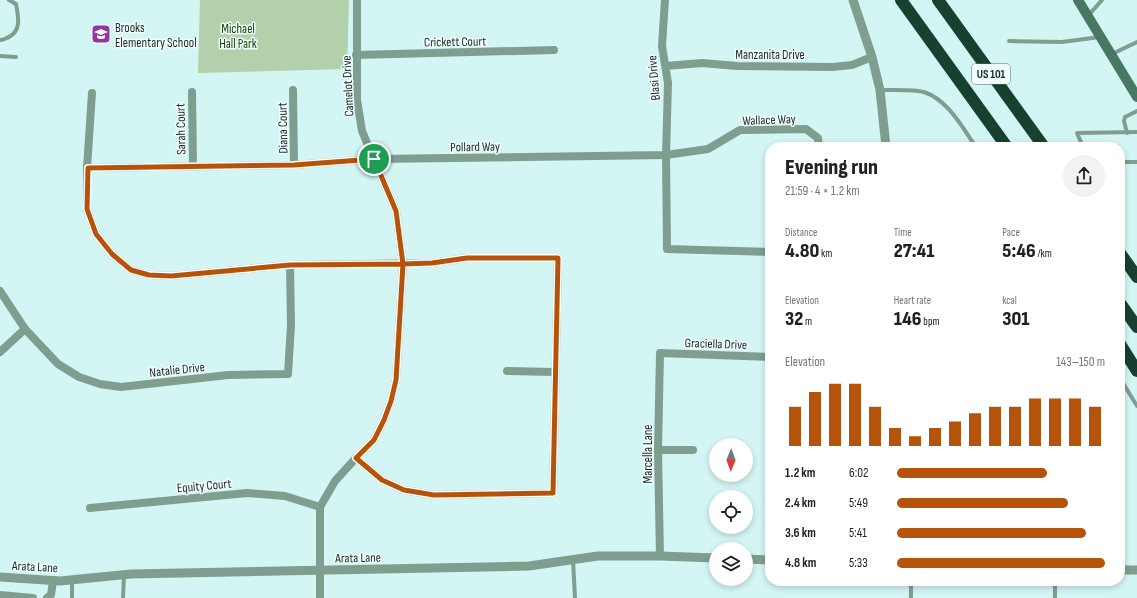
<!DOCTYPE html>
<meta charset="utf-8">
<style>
body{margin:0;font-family:"Sofia Sans Condensed",sans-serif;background:#f2f2f2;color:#202124;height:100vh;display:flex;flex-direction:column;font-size:15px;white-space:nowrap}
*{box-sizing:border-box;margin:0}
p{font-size:13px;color:#757577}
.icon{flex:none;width:22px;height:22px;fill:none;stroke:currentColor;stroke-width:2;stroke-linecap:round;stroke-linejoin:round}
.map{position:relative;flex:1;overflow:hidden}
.side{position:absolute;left:765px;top:142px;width:360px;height:444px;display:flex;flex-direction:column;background:#fff;border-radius:16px;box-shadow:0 2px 6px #0003}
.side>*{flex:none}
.needle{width:26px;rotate:181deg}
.controls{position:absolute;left:709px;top:438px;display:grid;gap:8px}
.controls a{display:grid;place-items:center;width:44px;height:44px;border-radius:50%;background:#fff;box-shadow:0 2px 6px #0003;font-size:20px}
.pin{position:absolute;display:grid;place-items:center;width:34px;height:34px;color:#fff;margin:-17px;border:2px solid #fff;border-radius:50%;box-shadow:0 1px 4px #0007}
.round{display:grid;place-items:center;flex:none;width:42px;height:42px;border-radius:21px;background:#f2f2f2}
.overview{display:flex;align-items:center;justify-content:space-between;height:68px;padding:0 20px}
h1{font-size:22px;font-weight:800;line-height:30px}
.stats{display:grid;grid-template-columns:repeat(3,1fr);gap:6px;height:68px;padding:4px 20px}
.stats div{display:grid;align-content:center}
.stats b{font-size:20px;font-weight:800}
.stats small{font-size:11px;font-weight:400}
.stats p{font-size:11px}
.chart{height:112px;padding:8px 20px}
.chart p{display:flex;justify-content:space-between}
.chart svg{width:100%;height:72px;margin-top:4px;stroke:#b45309;stroke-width:6}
ul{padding:0 20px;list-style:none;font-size:13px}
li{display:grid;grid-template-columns:64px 48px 1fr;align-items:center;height:30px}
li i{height:10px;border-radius:5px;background:#b45309}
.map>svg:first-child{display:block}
</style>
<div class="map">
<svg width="1137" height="598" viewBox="0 0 1137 598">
<rect width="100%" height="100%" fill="#d3f5f3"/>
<!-- green -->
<polygon fill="#b2d1aa" points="200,0 349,0 347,69 198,73"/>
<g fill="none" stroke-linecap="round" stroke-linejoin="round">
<!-- service -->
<g stroke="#7f9e90" stroke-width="4">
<polyline points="1088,16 1102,0"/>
<path d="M0,40C4,40 6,38 9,37C22,30 18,16 16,4L9,0"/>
<polyline points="1009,41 1062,42 1100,37"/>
<polyline points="1112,54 1137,42"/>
<polyline points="0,56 16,57"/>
<path d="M880,90C892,90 914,89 924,92C948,100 962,127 976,147"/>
<polyline points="1127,133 1124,121 1125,117 1137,111"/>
<polyline points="1083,147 1077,133 1137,132"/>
<polyline points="1120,162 1137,162"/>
<polyline points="1120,378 1137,406"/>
<polyline points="573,560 575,598"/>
<polyline points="72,598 72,581"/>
<polyline points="123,598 124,575"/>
<polyline points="911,598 911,581"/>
<polyline points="1055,598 1055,581"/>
</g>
<!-- minor -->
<g stroke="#7f9e90" stroke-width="8">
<polyline points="665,0 662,46 668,83 666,155 667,249 770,252"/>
<polyline points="356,55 554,50"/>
<polyline points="666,66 702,63 737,66 833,67 852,65 872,57"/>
<polyline points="293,90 294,165"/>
<polyline points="192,92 193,166"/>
<polyline points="92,93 87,168 87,209 96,234 112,254 131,270 149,275 171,276 290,265 432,263 467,258 558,258 553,493 434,495 404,490 382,480 356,458"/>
<polyline points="87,168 294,165 374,159 666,155 708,149 740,130 806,129 818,138 819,147"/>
<polyline points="0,291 25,329 58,364 79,377 100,384 121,387 228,375 288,374 291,325 290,265"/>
<polyline points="0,352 25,329"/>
<polyline points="507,371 554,372"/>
<polyline points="658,450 693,450"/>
<polyline points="90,508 247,493 285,496 320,507"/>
<polyline points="660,556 658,450 660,353 770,357"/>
<polyline points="0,595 33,598"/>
<polyline points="47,598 51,595 53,581"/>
<polyline points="320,598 320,507 335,481 356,458 374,440 384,420 391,401 396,380 403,264 396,211 362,131 357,100 357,0"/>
</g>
<!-- tertiary -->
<g stroke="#7f9e90" stroke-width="9">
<polyline points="853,0 872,57 880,90 886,147"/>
<polyline points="746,559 770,560"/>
<polyline points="1120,570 1137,570"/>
<polyline points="0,577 60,581 131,574 529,566 598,556 660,556 716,558"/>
</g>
<!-- secondary -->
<polyline stroke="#487863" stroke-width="10" points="1078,0 1137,97"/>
<!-- motorway -->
<g stroke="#164030" stroke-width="12">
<polyline points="901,0 1007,147"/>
<polyline points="938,0 1044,147"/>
<polyline points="1120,253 1137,277"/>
<polyline points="1120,303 1137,327"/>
<polyline points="1120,344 1137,371"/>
</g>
</g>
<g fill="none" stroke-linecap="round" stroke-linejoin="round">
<!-- route casing -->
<g stroke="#fff" stroke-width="8">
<polyline id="route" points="374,159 294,165 88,168 87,209 96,234 112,254 131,270 149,275 171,276 290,265 403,264 396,380 391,401 384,420 374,440 356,458 382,480 404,490 434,495 553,493 558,258 467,258 432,263 403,264 396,211 374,159"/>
</g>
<!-- route -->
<use href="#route" stroke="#b45309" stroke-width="5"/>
</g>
<!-- icons -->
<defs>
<g id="school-square" transform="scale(1)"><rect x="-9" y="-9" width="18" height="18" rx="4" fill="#9236a1" stroke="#f0fefd"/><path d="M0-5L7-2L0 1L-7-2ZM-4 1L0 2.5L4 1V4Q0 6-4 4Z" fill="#fff"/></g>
</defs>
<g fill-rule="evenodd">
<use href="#school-square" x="101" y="34"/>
</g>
<g text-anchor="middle" stroke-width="3" stroke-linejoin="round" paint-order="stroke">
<!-- shield labels -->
<rect fill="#f0fefd" stroke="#5a6866" stroke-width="1" x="972" y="64" width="38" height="20" rx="3"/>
<g font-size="12" font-weight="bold" fill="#1a2726">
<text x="991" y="78">US 101</text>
</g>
<!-- poi labels -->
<g font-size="13" fill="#1a2726" stroke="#f0fefd" text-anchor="start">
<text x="115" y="32">Brooks<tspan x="115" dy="15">Elementary School</tspan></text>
</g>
<!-- park labels -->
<g font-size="13" fill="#184207" stroke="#f0fefd">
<text x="238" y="33">Michael<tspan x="238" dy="15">Hall Park</tspan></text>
</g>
<!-- street labels -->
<g font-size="13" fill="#1a2726" stroke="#f0fefd">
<text transform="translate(455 41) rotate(-1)" y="5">Crickett Court</text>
<text x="770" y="59">Manzanita Drive</text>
<text transform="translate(653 78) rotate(-95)" y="5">Blasi Drive</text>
<text transform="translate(347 86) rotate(-93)" y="5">Camelot Drive</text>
<text transform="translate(769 119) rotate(-2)" y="5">Wallace Way</text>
<text transform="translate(282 128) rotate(-91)" y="5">Diana Court</text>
<text transform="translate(180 129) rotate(-91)" y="5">Sarah Court</text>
<text transform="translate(475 146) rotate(-1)" y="5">Pollard Way</text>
<text transform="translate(716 343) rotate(2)" y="5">Graciella Drive</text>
<text transform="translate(177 369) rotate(-6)" y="5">Natalie Drive</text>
<text transform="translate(647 454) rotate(-90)" y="5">Marcella Lane</text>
<text transform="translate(204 485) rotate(-5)" y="5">Equity Court</text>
<text transform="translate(358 557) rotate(-1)" y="5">Arata Lane</text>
<text transform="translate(35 566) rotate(3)" y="5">Arata Lane</text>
</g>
</g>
</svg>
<div class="controls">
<a><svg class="needle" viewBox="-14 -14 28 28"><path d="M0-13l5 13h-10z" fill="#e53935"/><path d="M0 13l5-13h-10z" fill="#757577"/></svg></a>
<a><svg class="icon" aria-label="locate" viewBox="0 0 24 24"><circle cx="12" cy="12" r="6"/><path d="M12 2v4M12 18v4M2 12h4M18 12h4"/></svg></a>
<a><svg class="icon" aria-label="layers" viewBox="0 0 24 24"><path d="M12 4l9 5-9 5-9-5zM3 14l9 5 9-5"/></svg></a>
</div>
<div class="pin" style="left:374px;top:159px;background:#1e9e55"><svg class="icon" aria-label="arrive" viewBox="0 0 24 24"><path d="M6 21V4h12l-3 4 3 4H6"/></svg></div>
<section class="side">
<div class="overview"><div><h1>Evening run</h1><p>21:59 · 4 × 1.2 km</p></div><a class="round"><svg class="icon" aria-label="share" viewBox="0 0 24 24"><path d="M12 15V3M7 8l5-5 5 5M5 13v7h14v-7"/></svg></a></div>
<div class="stats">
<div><p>Distance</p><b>4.80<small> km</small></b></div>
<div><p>Time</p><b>27:41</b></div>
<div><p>Pace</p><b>5:46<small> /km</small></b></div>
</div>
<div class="stats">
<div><p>Elevation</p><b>32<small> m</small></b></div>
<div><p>Heart rate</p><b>146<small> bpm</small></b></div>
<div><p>kcal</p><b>301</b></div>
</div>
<div class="chart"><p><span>Elevation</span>143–150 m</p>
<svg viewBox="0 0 160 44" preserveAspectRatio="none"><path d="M5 44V20M15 44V11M25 44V6M35 44V6M45 44V20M55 44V33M65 44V38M75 44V33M85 44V29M95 44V24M105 44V20M115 44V20M125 44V15M135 44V15M145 44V15M155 44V20"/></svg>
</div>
<ul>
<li><b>1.2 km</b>6:02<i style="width:72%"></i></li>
<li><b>2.4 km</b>5:49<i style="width:82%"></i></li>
<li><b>3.6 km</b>5:41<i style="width:91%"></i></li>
<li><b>4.8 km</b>5:33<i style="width:100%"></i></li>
</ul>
</section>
</div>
